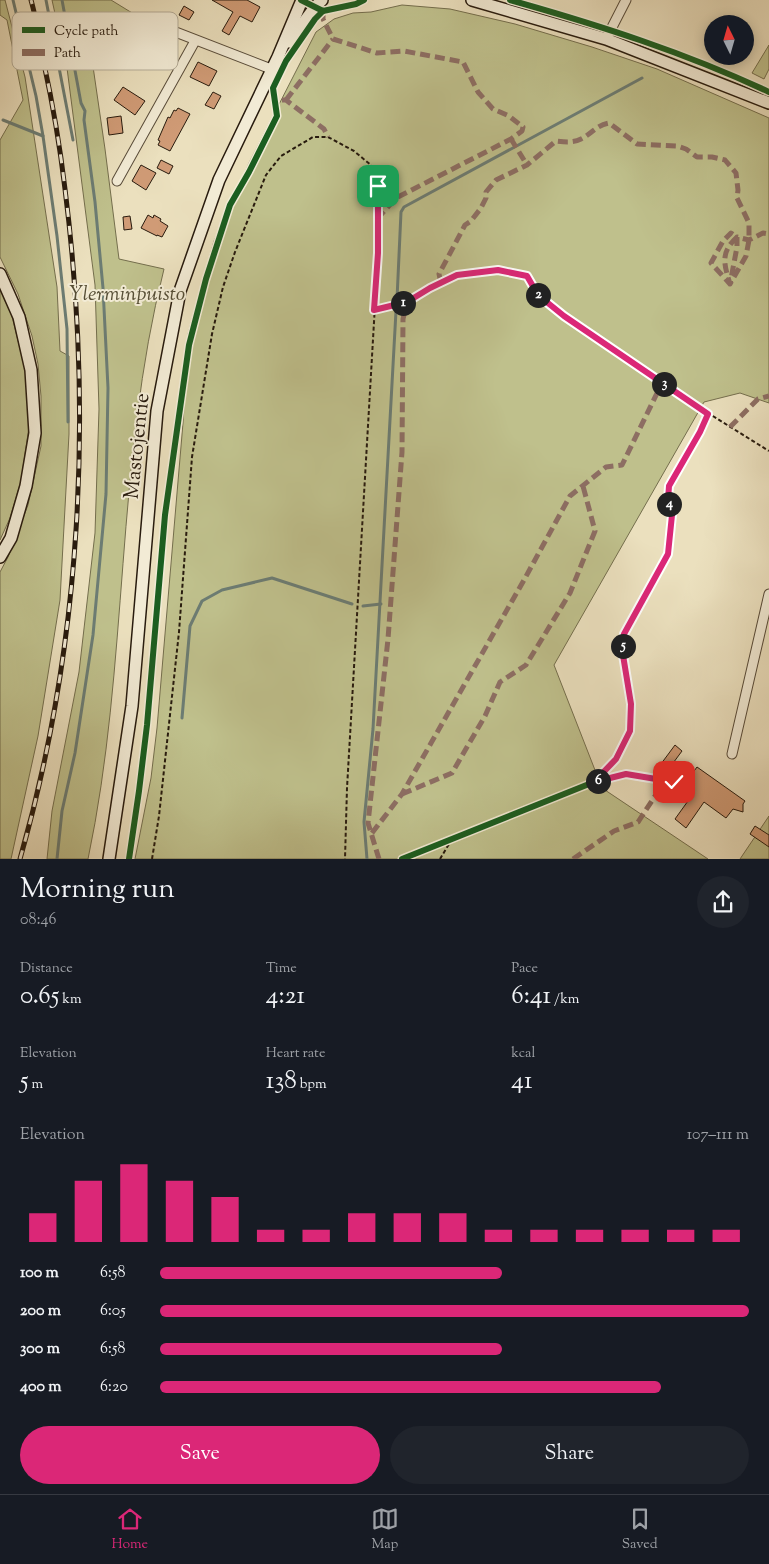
<!DOCTYPE html>
<meta charset="utf-8">
<style>
body{margin:0;font-family:"Sorts Mill Goudy",serif;background:#20242c;color:#f1f3f6;height:100vh;display:flex;flex-direction:column;font-size:19px;white-space:nowrap}
*{box-sizing:border-box;margin:0}
p{font-size:16px;color:#9ea1a6}
.icon{flex:none;width:28px;height:28px;fill:none;stroke:currentColor;stroke-width:2;stroke-linecap:round;stroke-linejoin:round}
.map{position:relative;height:859px;overflow:hidden}
.details{display:flex;flex-direction:column;background:#171b24;flex:1}
.details>*{flex:none}
.needle{width:32px;rotate:355deg}
.buttons{position:absolute;left:704px;top:15px;display:grid;gap:10px}
.buttons a{display:grid;place-items:center;width:50px;height:50px;border-radius:50%;background:#171b24;box-shadow:0 2px 12px #0003;font-size:25px}
.pin{position:absolute;display:grid;place-items:center;width:42px;height:42px;color:#fff;margin:-21px;border-radius:10px;box-shadow:0 2px 8px #0006}
.km{position:absolute;width:25px;height:25px;margin:-12px;border-radius:50%;background:#222;color:#fff;font-size:14px;line-height:25px;text-align:center}
.round{display:grid;place-items:center;flex:none;width:52px;height:52px;border-radius:26px;background:#20242c}
.head{display:flex;align-items:center;justify-content:space-between;height:85px;padding:0 20px}
h1{font-size:28px;font-weight:600;line-height:38px}
.metrics{display:grid;grid-template-columns:repeat(3,1fr);gap:8px;height:85px;padding:5px 20px}
.metrics div{display:grid;align-content:center}
.metrics b{font-size:25px;font-weight:600}
.metrics small{font-size:14px;font-weight:400}
.metrics p{font-size:14px}
.chart{height:140px;padding:10px 20px}
.chart p{display:flex;justify-content:space-between}
.chart svg{width:100%;height:90px;margin-top:5px;stroke:#db2777;stroke-width:6}
.action{display:flex;gap:10px;margin-top:auto;padding:10px 20px}
.action a{flex:1;height:58px;border-radius:30px;background:#db2777;color:#fff;font-size:20px;font-weight:600;line-height:58px;text-align:center}
.action a+a{background:#20242c;color:#f1f3f6}
ul{padding:0 20px;list-style:none;font-size:16px}
li{display:grid;grid-template-columns:80px 60px 1fr;align-items:center;height:38px}
li i{height:12px;border-radius:6px;background:#db2777}
.tabs{display:flex;justify-content:space-around;align-items:center;height:70px;border-top:1px solid #363941;background:#171b24;font-size:14px;color:#9ea1a6}
.tabs a{display:grid;justify-items:center;gap:2px}
.tabs .on{color:#db2777}
.map>svg:first-child{display:block}
</style>
<div class="map">
<svg width="769" height="859" viewBox="0 0 769 859">
<rect width="100%" height="100%" fill="#ebe0be"/>
<filter id="stains"><feTurbulence type="fractalNoise" baseFrequency=".004" numOctaves="4"/><feColorMatrix values="0 0 0 0 .2 0 0 0 0 .09 0 0 0 0 .02 0 0 0 .5 -.17"/></filter>
<radialGradient id="worn" r=".72"><stop offset=".6" stop-color="#630" stop-opacity="0"/><stop offset="1" stop-color="#630" stop-opacity=".3"/></radialGradient>
<!-- green -->
<g fill="#bfc08c" stroke="#746e4d">
<polygon points="0,0 5,0 25,77 57,287 60,351 69,356 69,434 60,600 38,736 11,859 0,859 0,572 8,557 28,505 41,446 41,396 38,364 32,336 18,294 0,257 0,140 23,100 7,20 0,15"/>
<path d="M52,0H111L142,19L134,30L103,13L89,39L105,149L119,259L164,269C115,462 129,665 88,859H47L52,811L79,672L95,533L99,409L95,285L67,68Z"/>
<polygon points="402,5 450,9 515,24 592,47 657,69 769,118 769,403 740,393 704,402 554,665 602,788 708,859 135,859 151,778 157,728 183,423 188,334 214,241 249,163 316,32 334,19 353,13 371,12"/>
<polygon points="769,45 769,69 764,79 752,73"/>
<polygon points="0,288 12,316 27,377 29,427 21,481 10,518 0,540"/>
<polygon points="769,816 769,859 740,859"/>
</g>
<g fill="none" stroke-linecap="round" stroke-linejoin="round">
<!-- stream -->
<g stroke="#6c7c73" stroke-width="3">
<polyline points="13,0 36,96 43,136 57,236 67,329 68,422"/>
<polyline points="46,0 73,140"/>
<polyline points="3,120 43,136"/>
<polyline points="397,299 401,212 404,207 642,78"/>
<polyline points="363,606 381,604"/>
<polyline points="182,718 190,626 202,601 222,590 272,578 352,604"/>
<polyline points="57,859 62,811 75,753 93,635 106,494 108,388 103,288 95,202 84,120 85,111 81,103 62,0"/>
<polyline points="367,859 364,822 373,729 396,311"/>
</g>
</g>
<!-- building -->
<g fill="#d09b76" stroke="#281b0e">
<polygon points="212,0 247,0 260,7 252,22 240,16 229,35 222,31 233,12"/>
<polygon points="184,6 194,12 189,20 179,15"/>
<polygon points="198,62 217,71 209,86 190,77"/>
<polygon points="123,87 145,101 135,115 114,100"/>
<polygon points="213,92 221,96 214,109 205,105"/>
<polygon points="178,108 190,114 170,151 158,145 160,141 158,140 168,117 170,118 174,110 176,111"/>
<polygon points="121,116 123,133 109,135 107,118"/>
<polygon points="161,160 173,166 169,174 157,168"/>
<polygon points="141,165 156,173 146,190 132,181"/>
<polygon points="148,215 153,218 154,215 161,219 160,221 168,226 162,237 157,235 157,236 141,228"/>
<polygon points="130,216 132,229 124,230 123,217"/>
<polygon points="675,745 682,751 665,774 658,768"/>
<polygon points="697,767 745,801 743,804 743,812 733,809 726,818 704,802 686,828 675,819 693,794 683,786"/>
<polygon points="755,826 769,835 769,847 750,834"/>
</g>
<g fill="none" stroke-linecap="round" stroke-linejoin="round">
<!-- street casing -->
<g stroke="#594c3a" stroke-width="11">
<g id="street">
<polyline points="142,19 271,69"/>
<polyline points="606,39 626,0"/>
<polyline points="117,181 195,41"/>
<polyline points="732,754 769,594"/>
</g>
</g>
<!-- secondary casing -->
<g stroke="#281b0e" stroke-width="14">
<g id="secondary">
<polyline points="472,0 606,39 769,103"/>
<polyline points="289,42 315,7 322,0"/>
<polyline points="0,274 19,317 31,370 35,433 26,486 11,538 0,557"/>
<polyline points="109,859 132,706 157,411 180,291 219,180 278,57 302,0"/>
</g>
</g>
<!-- path -->
<g stroke="#281b0e" stroke-width="2" stroke-dasharray="4 2.5" stroke-linecap="butt">
<polyline points="375,310 407,302 430,288 457,275 497,270 527,276 538,295 564,316 708,413"/>
<polyline points="594,782 616,759 630,731 631,704 622,649 624,635 668,554 672,515 668,500 669,486 700,432 708,413 769,451"/>
<polyline points="152,859 159,816 179,632 192,457 212,334 223,287 235,252 266,175 281,156 313,137 328,137 354,151 372,166 378,186 378,253 347,788 345,859"/>
<polyline points="440,859 452,839"/>
</g>
<!-- street -->
<use href="#street" stroke="#f2ebd5" stroke-width="9"/>
<!-- secondary -->
<use href="#secondary" stroke="#f2ebd5" stroke-width="11"/>
<!-- rail casing -->
<g stroke="#281b0e" stroke-width="5">
<path id="rail" d="M20,859C82,642 93,412 65,189C60,147 53,105 44,64C40,43 37,21 31,0"/>
</g>
<!-- rail -->
<use href="#rail" stroke="#f2ebd5" stroke-width="3" stroke-dasharray="9" stroke-linecap="butt"/>
<!-- quiet -->
<g stroke="#8d6e63" stroke-width="5" stroke-dasharray="10 5" stroke-linecap="butt">
<polyline points="323,11 323,19 333,39 377,53 404,51 463,62 478,92 493,109 509,116 523,127 522,131 511,139 396,198 378,218"/>
<polyline points="282,100 286,100 324,129 328,137"/>
<polyline points="286,100 333,39"/>
<polyline points="511,139 527,165"/>
<path d="M441,283L439,274L465,225L471,221L481,208L486,198V192L496,180L527,165L556,141C565,142 573,143 581,139C591,134 597,125 609,123L637,144L677,146L686,149L697,157H712L725,160L736,173L738,190L737,198L749,223V240L746,256L730,284L711,263L723,241L731,233L737,237C720,253 724,264 730,284L737,247V237L749,240L763,233L769,234"/>
<polyline points="730,427 758,399 769,396"/>
<polyline points="402,794 452,773 485,716 500,682 526,665 570,593 595,531 583,486"/>
<polyline points="372,833 402,794 524,580 570,496 606,467 622,465 662,383"/>
<polyline points="379,859 368,823 388,639 402,452 403,319 407,302"/>
<polyline points="573,859 614,831 638,822 665,781"/>
</g>
<!-- cycleway casing -->
<g stroke="#f2ebd5" stroke-width="9">
<g id="cycleway">
<polyline points="301,0 323,11 356,4 364,0"/>
<path d="M510,0C599,25 686,53 769,92"/>
<polyline points="129,859 139,791 147,725 165,515 189,345 206,279 230,205 249,172 277,116 273,88 286,61 315,19 323,11"/>
<polyline points="402,859 599,780 625,774 674,782"/>
</g>
</g>
<!-- cycleway -->
<use href="#cycleway" stroke="#1b5e20" stroke-width="6"/>
</g>
<g fill="none" stroke-linecap="round" stroke-linejoin="round">
<!-- route casing -->
<g stroke="#fff" stroke-width="10">
<polyline id="route" points="378,186 378,253 374,310 407,302 430,288 457,275 498,270 527,276 538,295 564,316 708,414 700,432 669,486 668,500 672,515 668,554 624,634 622,649 631,704 630,731 616,759 594,782 626,774 674,782"/>
</g>
<!-- route -->
<use href="#route" stroke="#db2777" stroke-width="6"/>
</g>
<g text-anchor="middle" stroke-width="4" stroke-linejoin="round" paint-order="stroke">
<!-- park labels -->
<g font-size="21" font-style="italic" fill="#554d34" stroke="#f2ebd5">
<text x="127" y="300">Ylerminpuisto</text>
</g>
<!-- street labels -->
<g font-size="21" fill="#281b0e" stroke="#f2ebd5">
<text transform="translate(136 446) rotate(-84)" y="7">Mastojentie</text>
</g>
</g>
<!-- legend -->
<rect x="12" y="12" width="166" height="58" rx="8" fill="#f2ebd5" stroke="#b5ad99" stroke-width="1"/>
<rect x="22" y="27" width="23" height="6" fill="#1b5e20"/>
<rect x="22" y="49" width="23" height="7" fill="#8d6e63"/>
<g font-size="14" fill="#281b0e">
<text x="54" y="35">Cycle path</text>
<text x="54" y="57">Path</text>
</g>
<rect width="100%" height="100%" filter="url(#stains)"/>
<rect width="100%" height="100%" fill="url(#worn)"/>
</svg>
<div class="buttons">
<a><svg class="needle" viewBox="-14 -14 28 28"><path d="M0-13l5 13h-10z" fill="#e53935"/><path d="M0 13l5-13h-10z" fill="#9ea1a6"/></svg></a>
</div>
<div class="pin" style="left:378px;top:186px;background:#1e9e55"><svg class="icon" aria-label="arrive" viewBox="0 0 24 24"><path d="M6 21V4h12l-3 4 3 4H6"/></svg></div>
<div class="pin" style="left:674px;top:782px;background:#d93025"><svg class="icon" aria-label="check" viewBox="0 0 24 24"><path d="M5 12l5 5 9-10"/></svg></div>
<b class="km" style="left:403px;top:303px">1</b>
<b class="km" style="left:538px;top:295px">2</b>
<b class="km" style="left:664px;top:384px">3</b>
<b class="km" style="left:669px;top:504px">4</b>
<b class="km" style="left:623px;top:646px">5</b>
<b class="km" style="left:598px;top:781px">6</b>
</div>
<section class="details">
<div class="head"><div><h1>Morning run</h1><p>08:46</p></div><a class="round"><svg class="icon" aria-label="share" viewBox="0 0 24 24"><path d="M12 15V3M7 8l5-5 5 5M5 13v7h14v-7"/></svg></a></div>
<div class="metrics">
<div><p>Distance</p><b>0.65<small> km</small></b></div>
<div><p>Time</p><b>4:21</b></div>
<div><p>Pace</p><b>6:41<small> /km</small></b></div>
</div>
<div class="metrics">
<div><p>Elevation</p><b>5<small> m</small></b></div>
<div><p>Heart rate</p><b>138<small> bpm</small></b></div>
<div><p>kcal</p><b>41</b></div>
</div>
<div class="chart"><p><span>Elevation</span>107–111 m</p>
<svg viewBox="0 0 160 44" preserveAspectRatio="none"><path d="M5 44V30M15 44V14M25 44V6M35 44V14M45 44V22M55 44V38M65 44V38M75 44V30M85 44V30M95 44V30M105 44V38M115 44V38M125 44V38M135 44V38M145 44V38M155 44V38"/></svg>
</div>
<ul>
<li><b>100 m</b>6:58<i style="width:58%"></i></li>
<li><b>200 m</b>6:05<i style="width:100%"></i></li>
<li><b>300 m</b>6:58<i style="width:58%"></i></li>
<li><b>400 m</b>6:20<i style="width:85%"></i></li>
</ul>
<div class="action"><a>Save</a><a>Share</a></div>
</section>
<nav class="tabs">
<a class="on"><svg class="icon" aria-label="home" viewBox="0 0 24 24"><path d="M3 11l9-7 9 7M6 9v11h12V9"/></svg>Home</a>
<a><svg class="icon" aria-label="map" viewBox="0 0 24 24"><path d="M3 6l6-2 6 2 6-2v14l-6 2-6-2-6 2zM9 4v14M15 6v14"/></svg>Map</a>
<a><svg class="icon" aria-label="saved" viewBox="0 0 24 24"><path d="M7 4h10v16l-5-4-5 4z"/></svg>Saved</a>
</nav>
